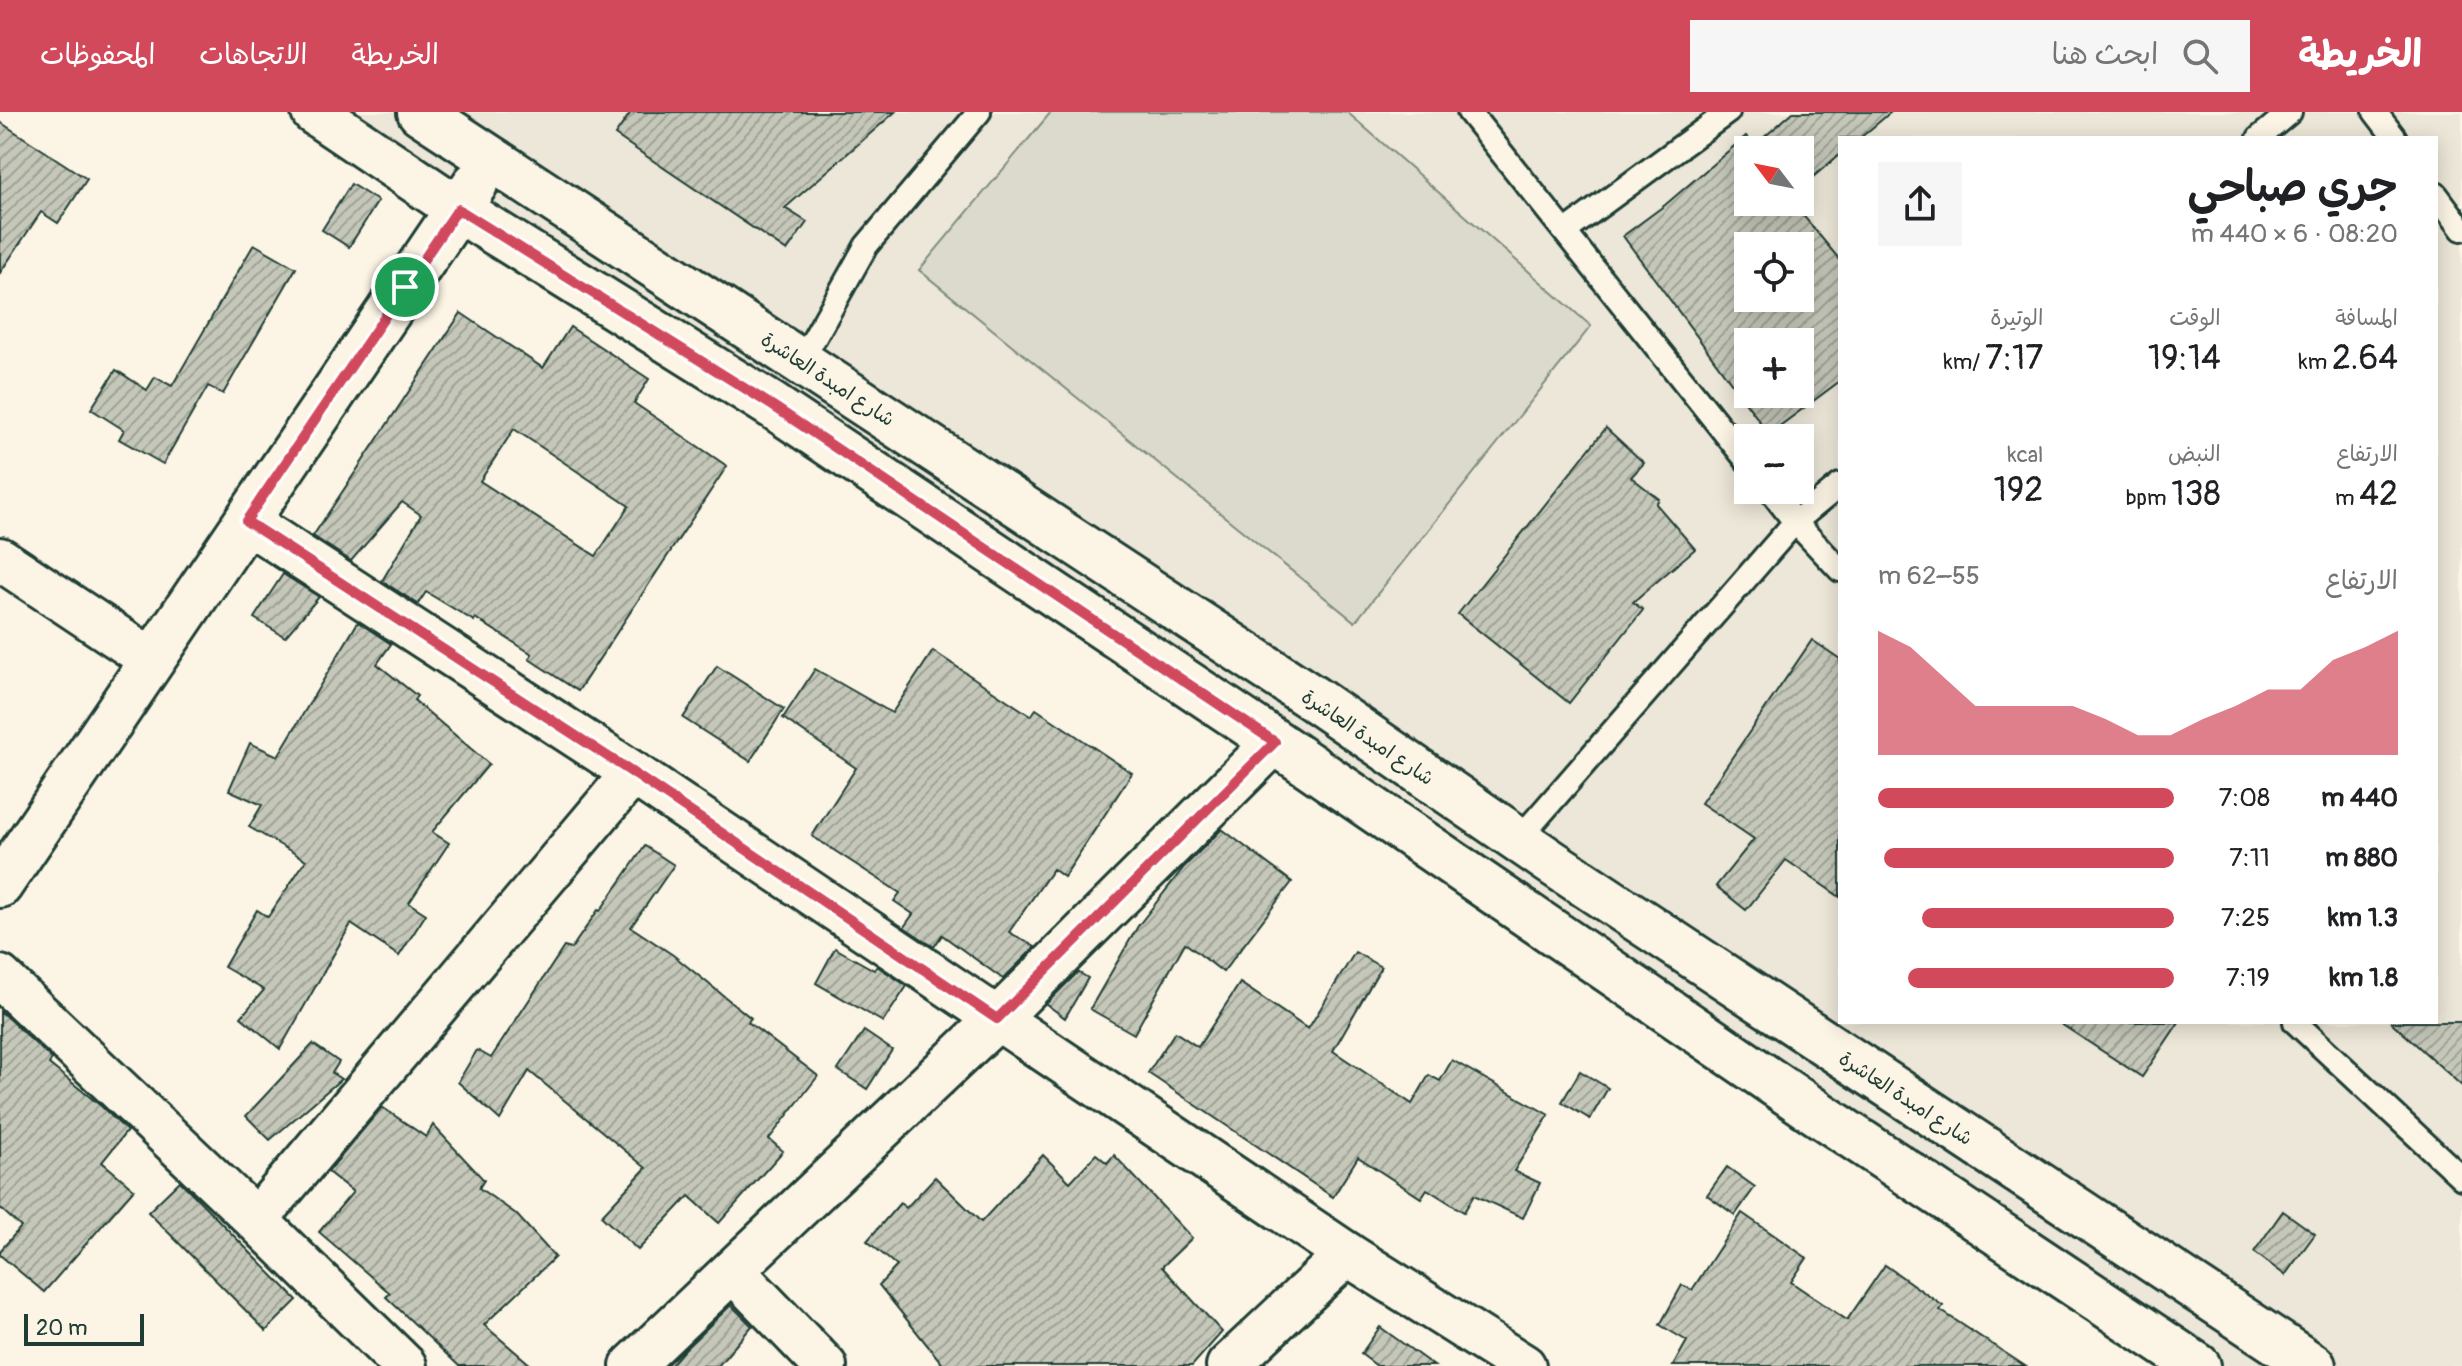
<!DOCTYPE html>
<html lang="ar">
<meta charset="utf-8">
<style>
body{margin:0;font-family:Pangolin,"Playpen Sans Arabic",sans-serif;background:#f6f6f6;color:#202124;direction:rtl;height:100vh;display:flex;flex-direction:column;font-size:30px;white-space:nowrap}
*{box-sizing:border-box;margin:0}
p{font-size:26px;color:#757577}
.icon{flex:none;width:44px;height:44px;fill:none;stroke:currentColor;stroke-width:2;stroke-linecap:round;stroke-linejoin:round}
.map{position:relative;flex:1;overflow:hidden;direction:ltr}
.side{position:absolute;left:1838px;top:24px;width:600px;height:888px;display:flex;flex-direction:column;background:#fff;border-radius:0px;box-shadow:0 4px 20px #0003;direction:rtl}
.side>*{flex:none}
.needle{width:52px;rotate:302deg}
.tools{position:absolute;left:1734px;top:24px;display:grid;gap:16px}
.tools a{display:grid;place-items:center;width:80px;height:80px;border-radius:0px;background:#fff;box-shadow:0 4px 20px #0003;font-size:40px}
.scale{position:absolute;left:24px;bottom:20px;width:120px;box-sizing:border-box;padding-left:8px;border:4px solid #1f3d34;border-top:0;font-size:22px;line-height:28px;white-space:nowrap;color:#1f3d34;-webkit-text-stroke:6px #fcf5e5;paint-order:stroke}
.pin{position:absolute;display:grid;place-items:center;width:68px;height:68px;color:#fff;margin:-34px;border:4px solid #fff;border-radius:50%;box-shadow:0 2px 8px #0007}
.round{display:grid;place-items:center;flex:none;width:84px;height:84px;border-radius:0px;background:#f6f6f6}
.overview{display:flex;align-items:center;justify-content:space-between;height:136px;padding:0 40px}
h1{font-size:44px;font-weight:600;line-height:60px}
.figures{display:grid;grid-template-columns:repeat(3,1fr);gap:12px;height:136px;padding:8px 40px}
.figures div{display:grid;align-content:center}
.figures b{font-size:34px;font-weight:600}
.figures small{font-size:22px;font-weight:400}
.figures p{font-size:22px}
.chart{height:224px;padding:16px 40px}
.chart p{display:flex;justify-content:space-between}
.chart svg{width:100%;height:144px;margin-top:8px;fill:#d1495b;opacity:.7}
ul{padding:0 40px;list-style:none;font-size:26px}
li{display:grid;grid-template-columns:128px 96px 1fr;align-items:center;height:60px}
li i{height:20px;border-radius:10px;background:#d1495b}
header{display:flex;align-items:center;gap:48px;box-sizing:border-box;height:112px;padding:0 40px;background:#d1495b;color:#fff}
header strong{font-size:38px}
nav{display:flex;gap:44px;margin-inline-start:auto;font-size:28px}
.search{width:560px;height:72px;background:#f6f6f6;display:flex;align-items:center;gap:20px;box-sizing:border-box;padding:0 28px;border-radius:0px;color:#757577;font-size:30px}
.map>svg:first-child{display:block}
</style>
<header>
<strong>الخريطة</strong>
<div class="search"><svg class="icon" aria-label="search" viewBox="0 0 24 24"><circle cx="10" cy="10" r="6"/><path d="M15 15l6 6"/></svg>ابحث هنا</div>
<nav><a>الخريطة</a><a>الاتجاهات</a><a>المحفوظات</a></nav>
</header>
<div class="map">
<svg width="2462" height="1254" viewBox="0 0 2462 1254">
<defs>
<pattern id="building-hatch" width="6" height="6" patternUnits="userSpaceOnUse" patternTransform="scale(2)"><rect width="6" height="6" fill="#c5c7b9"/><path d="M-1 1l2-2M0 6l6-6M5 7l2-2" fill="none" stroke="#9fa397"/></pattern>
</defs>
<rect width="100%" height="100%" fill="#fcf5e5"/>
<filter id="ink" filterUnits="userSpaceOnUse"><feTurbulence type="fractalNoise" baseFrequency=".0125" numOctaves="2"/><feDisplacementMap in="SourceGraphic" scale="16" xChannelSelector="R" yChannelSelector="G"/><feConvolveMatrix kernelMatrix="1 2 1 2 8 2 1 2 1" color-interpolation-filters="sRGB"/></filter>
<g filter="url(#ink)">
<!-- built -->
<path fill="#ece7d8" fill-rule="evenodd" d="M335,0H2462V1254H2225ZM1840,26H2436V910H1840ZM1748,38H1800V90H1748ZM1748,134H1800V186H1748ZM1748,230H1800V282H1748ZM1748,326H1800V378H1748Z"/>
<!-- pitch -->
<polygon fill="#dcdacc" stroke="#7e8c80" stroke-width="2" points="1051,0 1347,0 1591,214 1355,510 919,158"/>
<!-- building -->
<g fill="url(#building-hatch)" stroke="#1f3d34" stroke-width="2" fill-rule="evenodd">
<polygon points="631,0 895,0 785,96 807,110 787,139 615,23"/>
<path d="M1793,0H1891L1860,26H1840V42L1800,76V38H1748V90H1792L1840,148V269L1769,322L1623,124L1665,93L1746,24L1754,34ZM1748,134H1800V186H1748ZM1748,230H1800V282H1748Z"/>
<polygon points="0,10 87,67 58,111 41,100 0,161"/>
<polygon points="351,72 378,89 349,135 322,118"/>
<polygon points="254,132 296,156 223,282 208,274 163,352 119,327 124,318 91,297 116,258 147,278 155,265 172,274"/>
<path d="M461,201L543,256L570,215L649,267L634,291L727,354L578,579L529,547L532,542L475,506L474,509L426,480L418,492L382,469L421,403L402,390L351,449L313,424ZM514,317L629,394L596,444L480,369Z"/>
<polygon points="1606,316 1644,351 1631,365 1659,387 1656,392 1695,437 1633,490 1643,498 1569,591 1458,502"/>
<polygon points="283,462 319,485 285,525 254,506"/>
<polygon points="358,510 391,532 377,552 417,584 414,588 489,652 432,720 449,731 409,791 426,802 399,844 351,812 280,937 241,905 264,878 224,855 257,798 268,805 306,748 249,715 262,693 229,678 250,631 278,644"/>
<polygon points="1812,528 1840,547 1840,785 1786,748 1746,798 1716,774 1754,727 1701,691"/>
<polygon points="933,539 1031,604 1036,597 1132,661 1064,765 1053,757 1009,820 1035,835 1003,867 942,823 934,835 904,815 913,802 894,789 900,781 812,724 856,656 783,606 815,557 892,601"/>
<polygon points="717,554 784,597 750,649 683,606"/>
<polygon points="1222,717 1292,770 1223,860 1185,831 1134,922 1090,897 1138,814 1184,755"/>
<polygon points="645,734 674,753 631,815 673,843 751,906 748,910 818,964 769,1027 783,1039 719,1111 689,1084 638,1138 601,1104 646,1056 529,959 500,1008 458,970 477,938 491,946 564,835 571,837 598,798 600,799"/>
<polygon points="835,836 874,858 877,854 907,874 883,910 816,871"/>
<polygon points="1355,840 1381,855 1333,939 1412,992 1429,963 1440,969 1452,948 1549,1003 1514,1059 1540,1071 1523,1106 1474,1083 1464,1100 1427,1077 1421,1086 1358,1045 1333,1085 1148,961 1175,920 1198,935 1240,871 1308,917"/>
<polygon points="1078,860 1088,866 1065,906 1046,892"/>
<polygon points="0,899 52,947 49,952 101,994 127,1019 102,1050 134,1077 44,1180 0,1143 0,1139 21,1115 0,1096"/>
<polygon points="2058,910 2179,910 2142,965"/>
<polygon points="2391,910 2462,910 2462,974"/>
<polygon points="864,919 892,938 867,977 838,958"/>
<polygon points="313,932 339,950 332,961 341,967 270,1028 246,1004"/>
<polygon points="1580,959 1608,976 1590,1007 1562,990"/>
<polygon points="382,995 426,1025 433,1013 484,1068 479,1076 516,1102 555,1145 484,1213 532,1254 459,1254 386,1185 390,1181 319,1120 353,1080 328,1060"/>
<polygon points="1096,1042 1107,1051 1114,1043 1192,1126 1162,1155 1222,1220 1192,1254 944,1254 879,1173 897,1154 867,1129 900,1091 906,1096 935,1065 981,1110 1043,1043 1070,1070"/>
<polygon points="1727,1055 1755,1075 1735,1103 1707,1083"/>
<polygon points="180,1069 297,1188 266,1219 148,1100"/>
<polygon points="2283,1099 2315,1122 2285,1163 2254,1140"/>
<polygon points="1742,1101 1807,1146 1791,1170 1847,1208 1885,1153 1943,1194 1940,1198 2025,1254 1673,1254 1687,1229 1660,1213 1682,1173 1692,1178"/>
<polygon points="731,1193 752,1214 718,1254 670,1254 683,1239"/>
<polygon points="1380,1215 1434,1254 1377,1254 1361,1242"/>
</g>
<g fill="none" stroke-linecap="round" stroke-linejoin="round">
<!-- lane casing -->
<g stroke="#1f3d34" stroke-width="28">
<g id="lane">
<polyline points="1469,0 1748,350"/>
<polyline points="2375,0 2395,26"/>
<polyline points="2259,26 2290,0"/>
<polyline points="2436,82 2462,117"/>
<polyline points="1566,119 1728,0"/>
<polyline points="801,250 866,134 979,0"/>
<polyline points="1770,378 1795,410 1840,458"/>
<polyline points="1518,728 1795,410 1840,373"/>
<polyline points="2295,910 2462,1066"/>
</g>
</g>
<!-- street casing -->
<g stroke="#1f3d34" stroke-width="48">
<g id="street">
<polyline points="246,409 633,661 1347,1142 1524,1254"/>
<polyline points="0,447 152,548"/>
<polyline points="0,865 256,1108 405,1254"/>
<polyline points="256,1108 633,661"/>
<polyline points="733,1159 825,1254"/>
<polyline points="632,1254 997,907 1275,630"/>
<polyline points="1228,1254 1347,1142"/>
</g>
</g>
<!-- secondary casing -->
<g stroke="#1f3d34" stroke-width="50">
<g id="secondary">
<polyline points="314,0 458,97 773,294 1275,630 1810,996 2198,1254"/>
<polyline points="420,0 1314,587 1551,750 2313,1254"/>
<polyline points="0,773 475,72"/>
</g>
</g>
<!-- lane -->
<use href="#lane" stroke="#fcf5e5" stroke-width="22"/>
<!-- street -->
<use href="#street" stroke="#fcf5e5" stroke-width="42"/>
<!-- secondary -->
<use href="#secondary" stroke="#fcf5e5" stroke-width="44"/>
</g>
</g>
<g fill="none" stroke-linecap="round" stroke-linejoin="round" filter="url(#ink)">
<!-- route casing -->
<g stroke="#fff" stroke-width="16">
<polygon id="route" points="458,97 773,294 1275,630 997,907 633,661 246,409"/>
</g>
<!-- route -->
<use href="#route" stroke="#d1495b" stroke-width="10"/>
</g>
<g text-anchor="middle" stroke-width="6" stroke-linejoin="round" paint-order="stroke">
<!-- street labels -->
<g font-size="20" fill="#1f3d34" stroke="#fcf5e5">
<text transform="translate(828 267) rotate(33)" y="7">شارع امبدة العاشرة</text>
<text transform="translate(1368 625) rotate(34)" y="7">شارع امبدة العاشرة</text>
<text transform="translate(1906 986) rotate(33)" y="7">شارع امبدة العاشرة</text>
</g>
</g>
</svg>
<div class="tools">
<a><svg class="needle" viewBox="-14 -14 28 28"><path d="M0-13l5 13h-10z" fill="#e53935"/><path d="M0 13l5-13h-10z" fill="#757577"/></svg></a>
<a><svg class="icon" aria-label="locate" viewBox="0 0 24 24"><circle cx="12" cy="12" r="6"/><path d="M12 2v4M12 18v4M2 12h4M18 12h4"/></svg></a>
<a>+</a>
<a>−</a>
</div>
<div class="scale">20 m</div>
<div class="pin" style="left:405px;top:175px;background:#1e9e55"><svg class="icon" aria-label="arrive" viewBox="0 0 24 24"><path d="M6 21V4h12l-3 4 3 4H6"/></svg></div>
<section class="side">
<div class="overview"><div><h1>جري صباحي</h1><p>08:20 · 6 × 440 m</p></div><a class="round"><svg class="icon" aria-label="share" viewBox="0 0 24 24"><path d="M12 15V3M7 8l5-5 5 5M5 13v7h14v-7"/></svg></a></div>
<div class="figures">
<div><p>المسافة</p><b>2.64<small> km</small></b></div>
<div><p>الوقت</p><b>19:14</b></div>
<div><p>الوتيرة</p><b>7:17<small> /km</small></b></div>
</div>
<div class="figures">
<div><p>الارتفاع</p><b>42<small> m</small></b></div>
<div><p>النبض</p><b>138<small> bpm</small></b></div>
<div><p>kcal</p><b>192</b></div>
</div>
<div class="chart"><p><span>الارتفاع</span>55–62 m</p>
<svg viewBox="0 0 160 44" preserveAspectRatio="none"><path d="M0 44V6L10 11L20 20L30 29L40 29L50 29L60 29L70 33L80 38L90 38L100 33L110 29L120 24L130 24L140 15L150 11L160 6V44z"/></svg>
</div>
<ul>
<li><b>440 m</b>7:08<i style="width:100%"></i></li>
<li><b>880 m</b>7:11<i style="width:98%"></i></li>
<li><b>1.3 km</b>7:25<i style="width:85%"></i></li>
<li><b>1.8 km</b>7:19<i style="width:90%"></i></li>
</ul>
</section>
</div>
